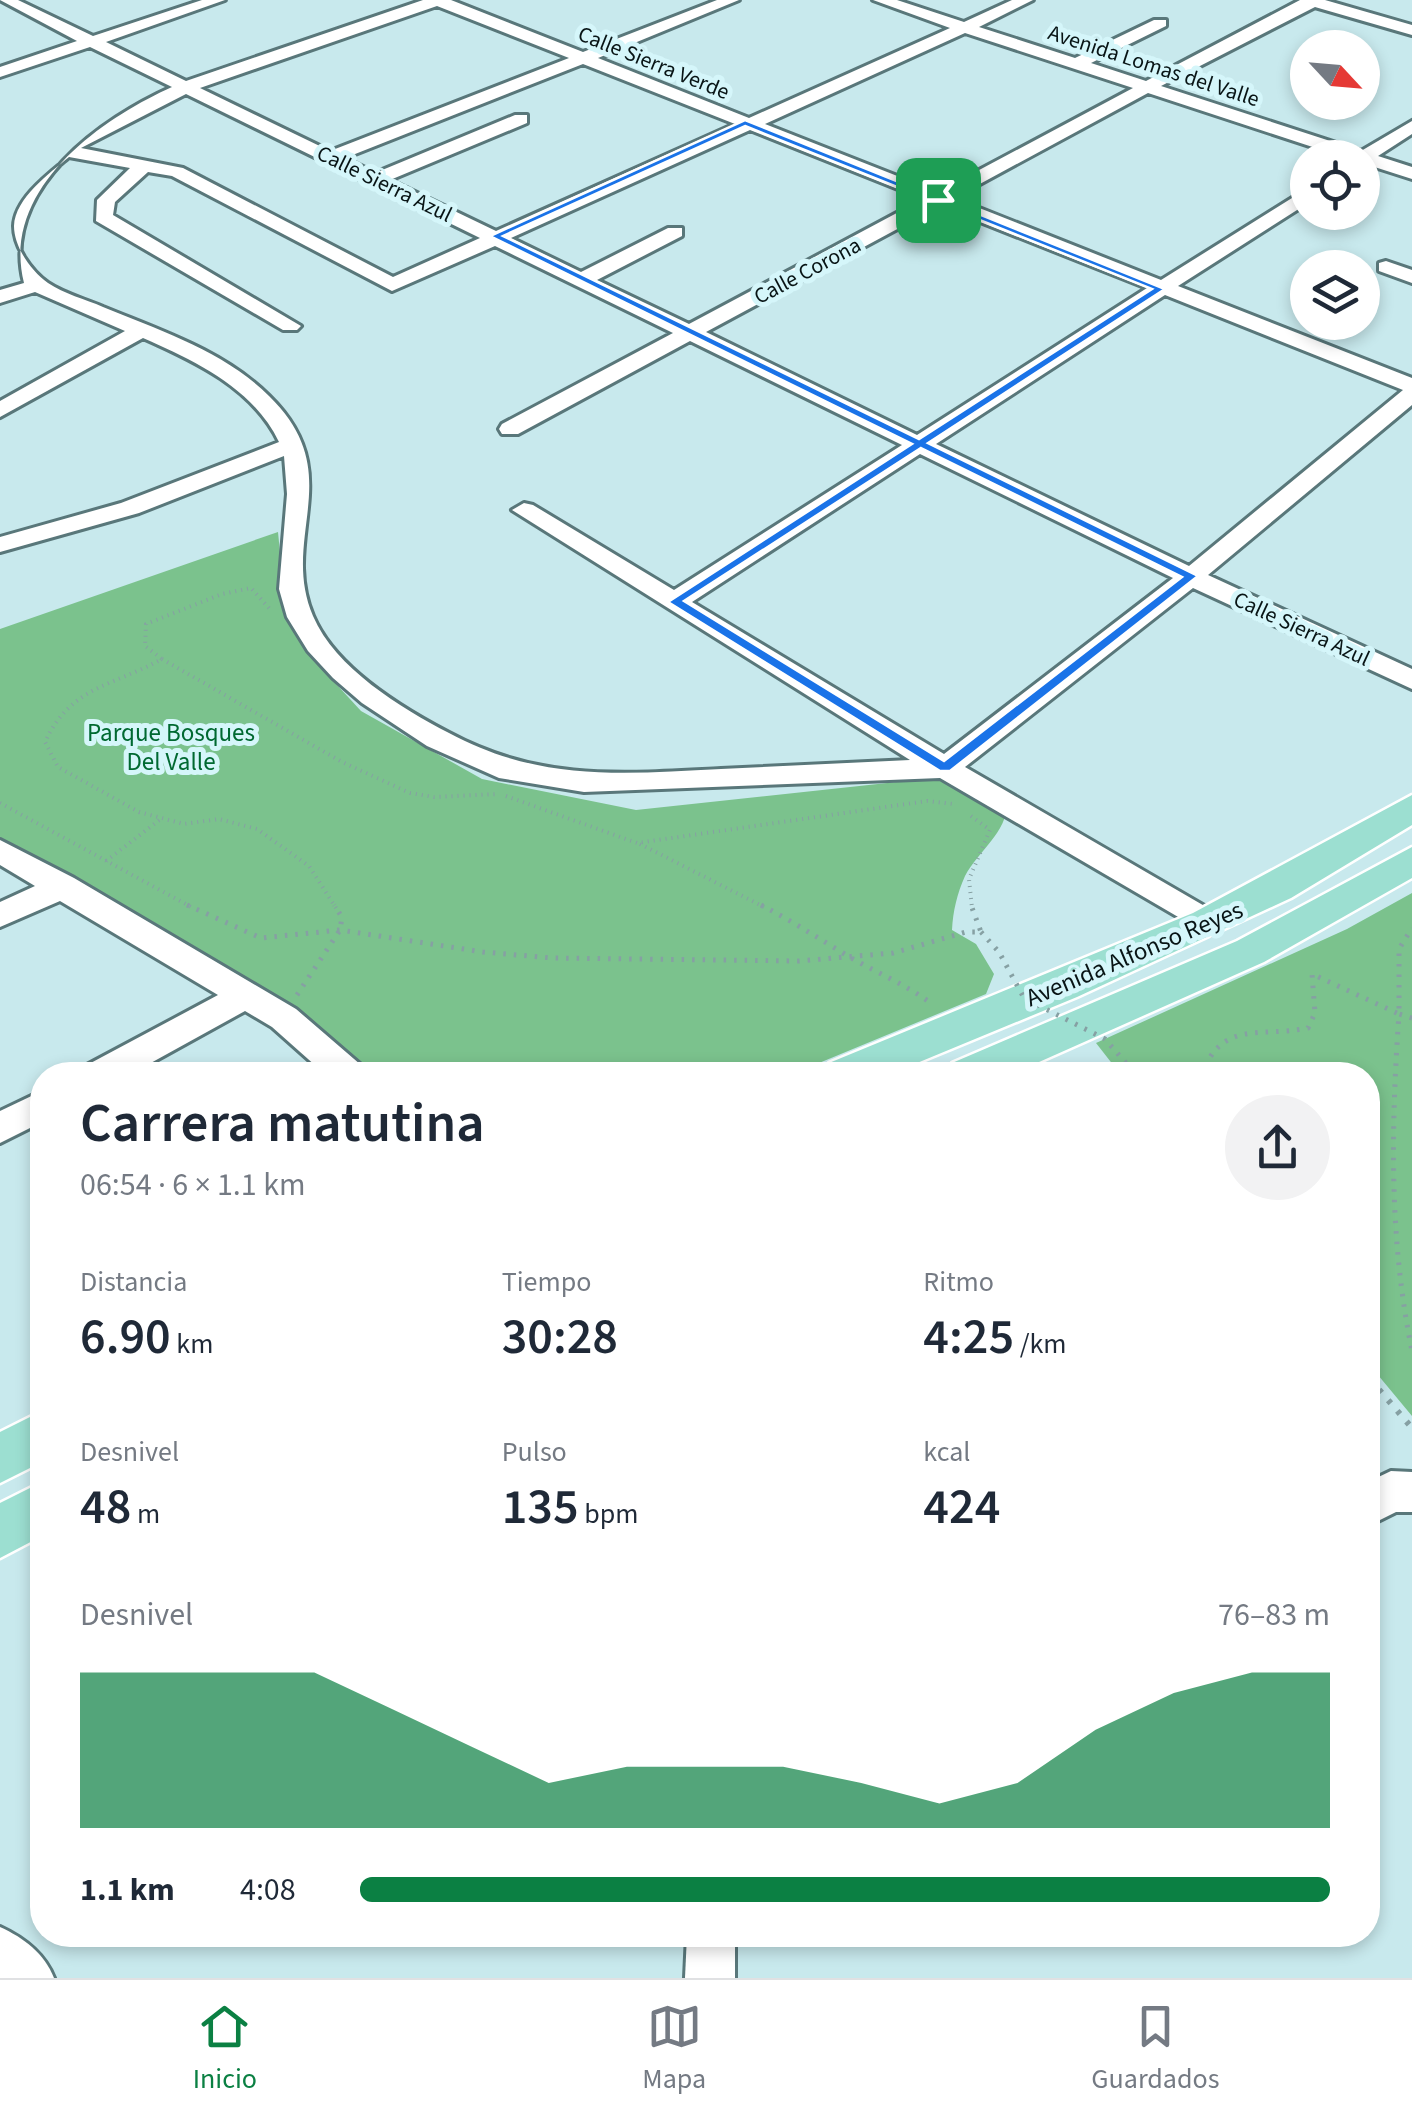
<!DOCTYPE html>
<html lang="es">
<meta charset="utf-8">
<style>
body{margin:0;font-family:"Source Sans 3",sans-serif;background:#f2f2f3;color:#1f2937;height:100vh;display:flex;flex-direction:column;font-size:38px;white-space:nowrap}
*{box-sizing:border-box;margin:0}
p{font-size:32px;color:#747a83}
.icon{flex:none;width:55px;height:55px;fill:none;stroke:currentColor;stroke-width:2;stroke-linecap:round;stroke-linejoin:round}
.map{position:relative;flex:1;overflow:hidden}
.side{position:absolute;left:30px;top:1062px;width:1350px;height:885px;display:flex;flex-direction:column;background:#fff;border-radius:40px;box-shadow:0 5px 15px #0003}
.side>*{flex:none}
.needle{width:65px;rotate:116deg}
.tools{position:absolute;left:1290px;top:30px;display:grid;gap:20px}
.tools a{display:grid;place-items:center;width:90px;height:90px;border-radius:50%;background:#fff;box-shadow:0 5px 15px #0003;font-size:50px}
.pin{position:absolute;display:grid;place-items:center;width:85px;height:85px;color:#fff;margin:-42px;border-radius:20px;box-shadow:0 5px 15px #0006}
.round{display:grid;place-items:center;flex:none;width:105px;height:105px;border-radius:52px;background:#f2f2f3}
.overview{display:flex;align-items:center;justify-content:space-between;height:170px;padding:0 50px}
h1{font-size:55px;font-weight:600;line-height:75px}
.figures{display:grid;grid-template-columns:repeat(3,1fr);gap:15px;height:170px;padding:10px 50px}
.figures div{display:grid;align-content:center}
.figures b{font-size:50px;font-weight:600}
.figures small{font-size:28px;font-weight:400}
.figures p{font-size:28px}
.chart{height:280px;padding:20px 50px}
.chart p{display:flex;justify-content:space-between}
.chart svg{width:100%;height:180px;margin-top:10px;fill:#0b8043;opacity:.7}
ul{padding:0 50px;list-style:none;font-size:32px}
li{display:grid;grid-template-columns:160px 120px 1fr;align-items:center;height:75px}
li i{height:25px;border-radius:12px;background:#0b8043}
.tab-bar{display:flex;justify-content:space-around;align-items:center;height:140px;border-top:2px solid #e0e1e3;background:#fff;font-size:28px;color:#747a83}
.tab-bar a{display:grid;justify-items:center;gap:5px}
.tab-bar .selected{color:#0b8043}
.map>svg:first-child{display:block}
</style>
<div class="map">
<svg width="1412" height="1978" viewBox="0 0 1412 1978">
<rect width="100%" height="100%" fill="#c8e9ed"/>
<!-- green -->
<g fill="#7bc28d">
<path d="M278,532L285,604L315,661L361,711L482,779L636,810L952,776L1007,802C1008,832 979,850 965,876C957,894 953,911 952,930L976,944L994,974L986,994L790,1075H366L0,843V629Z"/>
<polygon points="1412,893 1412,1416 1368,1363 1368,1075 1121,1075 1096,1043 1347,929"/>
</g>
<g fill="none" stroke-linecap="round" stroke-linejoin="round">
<!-- stream -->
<polyline stroke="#93bbf8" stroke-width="10" points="935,1075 959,1065"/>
<!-- minor casing -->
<g stroke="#59777a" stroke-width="6">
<g id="minor">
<path d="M0,0H18L93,36L202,0H225L106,42L186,81L423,0H451L583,52L717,0H739L598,58L749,118L950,28L873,0H897L964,22L1012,0H1033L979,27L1075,58L1154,20H1166V26L1091,63L1146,81L1300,0H1325L1412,25V35L1315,7L1161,86L1361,151L1412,121V134L1378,156L1412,167V179L1362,163V158H1346L1148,93L954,198L1161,280L1308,188V203L1178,286L1412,378V405L1208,575L1412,669V689L1193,588L965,767L1220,915L1225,923L1220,931L1209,935L940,778L584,792L499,778L427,746L362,703L333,678L308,651L287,617L279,589L287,494L284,456L139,513L0,552V537L121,503L279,442C253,388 195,361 143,338L0,417V401L125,331L35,292L0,303V290L24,283C0,188 103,118 172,87L90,47L0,77V67L77,41ZM437,6L569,58L330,151L200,88ZM965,33L1133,88L938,192L765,124ZM583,64L735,124L496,231L390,180L527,123V115H515L375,173L345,158ZM186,94L480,238L393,277L183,168L81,148ZM750,130L923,199L689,324L597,280L682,236V228H668L581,272L511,238ZM69,157L130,168L97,200L96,221L283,330H297L301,326L113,215L115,202L148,172L172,176L392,291L495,246L673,333L502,424L499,429L502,434H518L690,341L902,445L674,590L533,505L524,503L512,510L910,760C847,763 784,766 721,769C622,774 540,782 449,733C401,708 335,668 313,616C279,536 349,474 269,396C224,351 161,331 103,307C85,299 64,294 48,283C31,271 14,247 14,226C15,198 50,173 69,157ZM940,206L1147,288L917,435L706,332ZM1165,295L1403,390L1189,566L936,444ZM920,454L1173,578L944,754L692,602Z"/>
<polygon points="1386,261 1412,270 1412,283 1379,271 1379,263"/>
<polygon points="0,840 74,878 296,1009 361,1065 366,1075 326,1075 272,1027 245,1011 129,1075 82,1075 87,1065 218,995 60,901 0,927 0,902 35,886 0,865"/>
<polygon points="42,1091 42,1122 0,1143 0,1111"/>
<polygon points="1391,1471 1412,1472 1412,1512 1396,1512 1368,1526 1368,1482"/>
<path d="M0,1927C24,1938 44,1953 54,1978H0Z"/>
<polygon points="687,1935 735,1935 735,1978 685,1978"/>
</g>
</g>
<!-- major casing -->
<g stroke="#fff" stroke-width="5">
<g id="major">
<polygon points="1412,795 1412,825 1291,898 1077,997 888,1075 823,1075 829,1063 1193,913"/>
<polygon points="1412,847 1412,878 1264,962 1010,1075 946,1075 952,1063 1237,941"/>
<polygon points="42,1411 42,1462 0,1483 0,1432"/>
<polygon points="42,1482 42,1536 0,1558 0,1503"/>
</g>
</g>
<!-- path-far2 -->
<g stroke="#86a0a3" stroke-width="4" stroke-dasharray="1 5" stroke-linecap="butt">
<path d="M269,608L251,588L222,594L146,624L145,646L162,659C113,686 71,686 45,742L58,767L139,812L184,824L219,819L257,829L309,866L336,908"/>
<polyline points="162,659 342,762 410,793 434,797 499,794"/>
<polyline points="506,796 637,843 927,801 954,804"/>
<polyline points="0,803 193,908"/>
<polyline points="971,816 990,830 969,879 972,908"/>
<polyline points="640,844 766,908"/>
<polyline points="106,861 162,818"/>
</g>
<!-- path-far1 -->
<g stroke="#86a0a3" stroke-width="5" stroke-dasharray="2.5 8" stroke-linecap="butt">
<polyline points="187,905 261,938 340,930 483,952 552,958 799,961 893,953 966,932 981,932 971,905"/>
<path d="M761,905C790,920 815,936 843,953C872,971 904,983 932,1004"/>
<polyline points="297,995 340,930 342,917 334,905"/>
<path d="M1412,1018L1399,1014C1391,1128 1389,1239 1412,1351"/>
<path d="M1201,1075C1223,1019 1259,1038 1308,1028L1315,1013L1312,974L1399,1014V949L1412,928"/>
<polyline points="1368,1376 1372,1381"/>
</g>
<!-- path -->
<polyline stroke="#86a0a3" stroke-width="6" stroke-dasharray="4 10" stroke-linecap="butt" points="1370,1379 1412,1428"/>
<!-- minor -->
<use href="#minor" fill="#fff" fill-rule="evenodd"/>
<!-- major -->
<use href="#major" fill="#9cdfd1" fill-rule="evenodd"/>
<!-- path-bridge -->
<polyline stroke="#86a0a3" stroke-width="5" stroke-dasharray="2.5 8" stroke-linecap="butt" points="981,932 999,952 1024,998 1105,1039 1125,1062 1129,1075"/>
</g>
<!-- route -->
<path fill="#1a73e8" stroke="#fff" stroke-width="2.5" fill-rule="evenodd" d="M745,120L1165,289L928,443L1198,576L950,771H940L668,602L912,444L490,236ZM745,126L1152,289L919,439L503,236ZM921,448L1182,577L944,761L684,601Z"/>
<g text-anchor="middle" stroke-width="10" stroke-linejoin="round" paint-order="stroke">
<!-- far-street labels -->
<g font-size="22" fill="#081415" stroke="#d5f6fa">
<text transform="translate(654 62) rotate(22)" y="8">Calle Sierra Verde</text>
<text transform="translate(1154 65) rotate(18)" y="8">Avenida Lomas del Valle</text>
<text transform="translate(385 183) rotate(26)" y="8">Calle Sierra Azul</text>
<text transform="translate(807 270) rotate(-28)" y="8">Calle Corona</text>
<text transform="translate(1302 628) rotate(25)" y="8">Calle Sierra Azul</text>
</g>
<!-- park labels -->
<g font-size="25" fill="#006931" stroke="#d5f6fa">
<text x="171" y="741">Parque Bosques<tspan x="171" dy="29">Del Valle</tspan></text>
</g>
<!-- street labels -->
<g font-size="25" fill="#081415" stroke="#d5f6fa">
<text transform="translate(1134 953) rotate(-23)" y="9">Avenida Alfonso Reyes</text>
</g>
</g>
</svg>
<div class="tools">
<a><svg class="needle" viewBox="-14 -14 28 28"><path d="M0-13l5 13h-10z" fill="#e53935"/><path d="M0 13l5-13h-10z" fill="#747a83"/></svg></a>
<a><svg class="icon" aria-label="locate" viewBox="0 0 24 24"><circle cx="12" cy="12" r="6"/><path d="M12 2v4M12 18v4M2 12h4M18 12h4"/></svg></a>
<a><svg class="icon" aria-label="layers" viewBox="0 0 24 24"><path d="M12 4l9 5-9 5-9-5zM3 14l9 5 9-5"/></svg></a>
</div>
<div class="pin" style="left:938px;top:200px;background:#1e9e55"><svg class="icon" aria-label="arrive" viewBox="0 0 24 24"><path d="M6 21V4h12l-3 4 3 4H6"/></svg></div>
<section class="side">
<div class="overview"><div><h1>Carrera matutina</h1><p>06:54 · 6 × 1.1 km</p></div><a class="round"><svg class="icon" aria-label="share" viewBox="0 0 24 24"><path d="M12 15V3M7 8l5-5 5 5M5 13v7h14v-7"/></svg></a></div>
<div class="figures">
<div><p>Distancia</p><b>6.90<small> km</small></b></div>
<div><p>Tiempo</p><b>30:28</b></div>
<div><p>Ritmo</p><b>4:25<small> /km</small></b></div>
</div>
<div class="figures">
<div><p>Desnivel</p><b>48<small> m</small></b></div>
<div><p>Pulso</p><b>135<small> bpm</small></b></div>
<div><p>kcal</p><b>424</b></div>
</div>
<div class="chart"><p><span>Desnivel</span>76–83 m</p>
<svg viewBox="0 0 160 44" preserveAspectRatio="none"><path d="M0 44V6L10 6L20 6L30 6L40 15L50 24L60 33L70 29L80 29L90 29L100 33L110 38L120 33L130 20L140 11L150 6L160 6V44z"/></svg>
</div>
<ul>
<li><b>1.1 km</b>4:08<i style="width:100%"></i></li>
</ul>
</section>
</div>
<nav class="tab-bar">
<a class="selected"><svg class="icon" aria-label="home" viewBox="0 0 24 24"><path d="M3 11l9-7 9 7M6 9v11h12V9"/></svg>Inicio</a>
<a><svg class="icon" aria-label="map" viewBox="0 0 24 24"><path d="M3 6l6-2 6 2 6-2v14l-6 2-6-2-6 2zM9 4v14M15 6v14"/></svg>Mapa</a>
<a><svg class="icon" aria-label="saved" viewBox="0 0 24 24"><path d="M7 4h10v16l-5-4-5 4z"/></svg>Guardados</a>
</nav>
